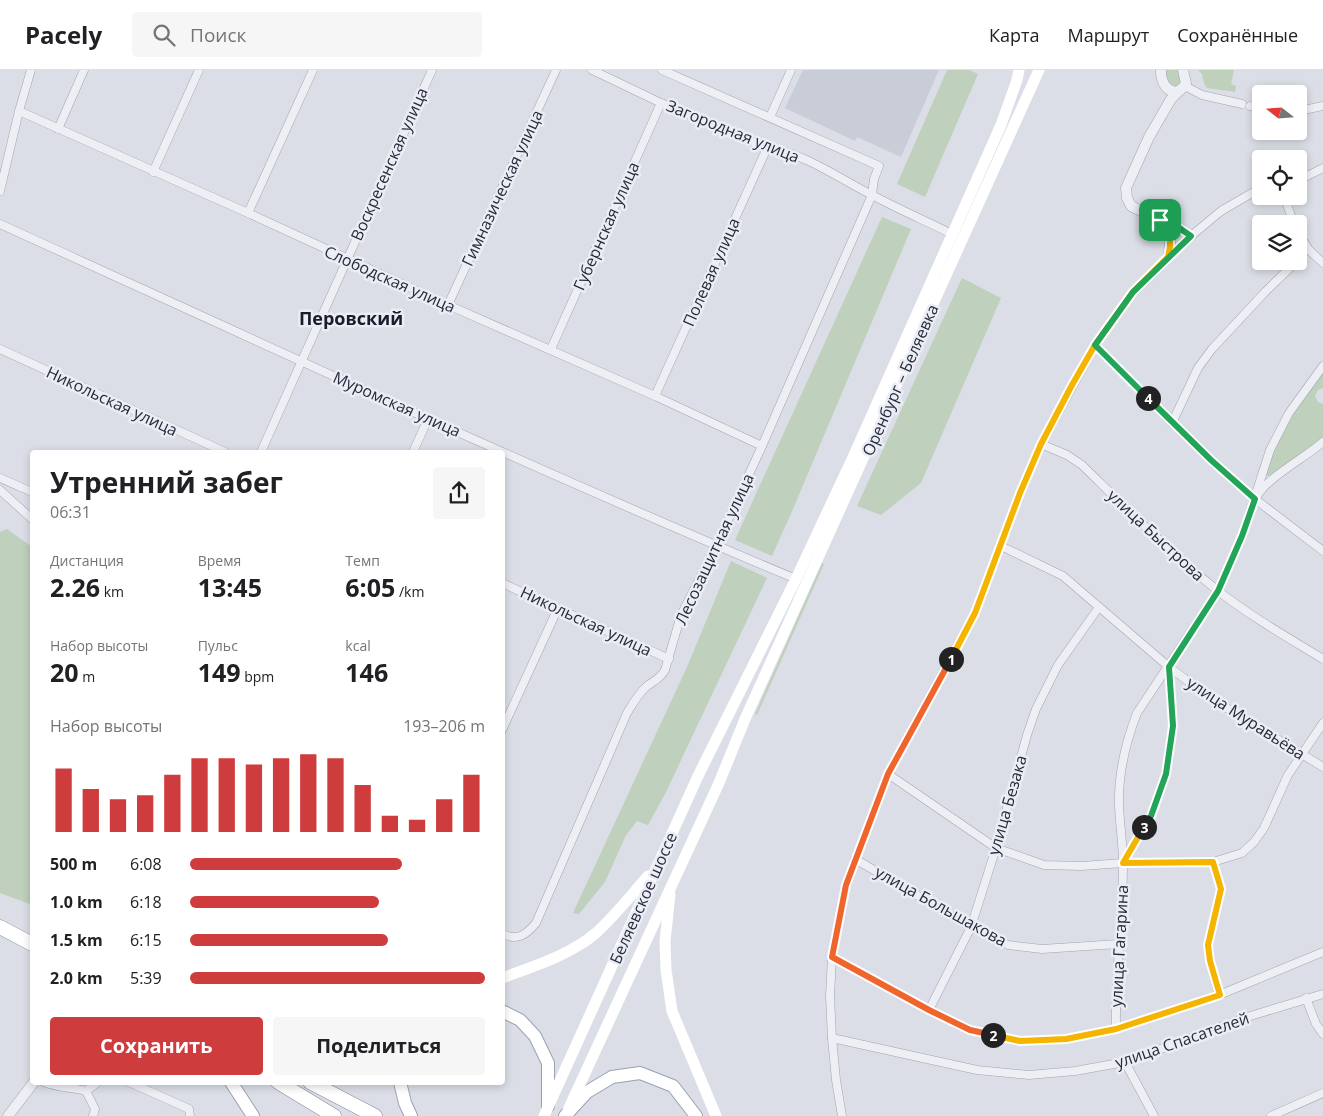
<!DOCTYPE html>
<html lang="ru">
<meta charset="utf-8">
<style>
body{margin:0;font-family:"Open Sans",sans-serif;background:#f6f6f6;color:#202124;height:100vh;display:flex;flex-direction:column;font-size:19px;white-space:nowrap}
*{box-sizing:border-box;margin:0}
p{font-size:16px;color:#757577}
.icon{flex:none;width:28px;height:28px;fill:none;stroke:currentColor;stroke-width:2;stroke-linecap:round;stroke-linejoin:round}
.map{position:relative;flex:1;overflow:hidden}
.side{position:absolute;left:30px;top:380px;width:475px;height:635px;display:flex;flex-direction:column;background:#fff;border-radius:5px;box-shadow:0 2px 8px #0003}
.side>*{flex:none}
.needle{width:32px;rotate:287deg}
.fabs{position:absolute;left:1252px;top:15px;display:grid;gap:10px}
.fabs a{display:grid;place-items:center;width:55px;height:55px;border-radius:5px;background:#fff;box-shadow:0 2px 8px #0003;font-size:25px}
.pin{position:absolute;display:grid;place-items:center;width:42px;height:42px;color:#fff;margin:-21px;border-radius:10px;box-shadow:0 2px 8px #0006}
.km{position:absolute;width:25px;height:25px;margin:-12px;border-radius:50%;background:#222;color:#fff;font-size:14px;line-height:25px;text-align:center}
.round{display:grid;place-items:center;flex:none;width:52px;height:52px;border-radius:5px;background:#f6f6f6}
.overview{display:flex;align-items:center;justify-content:space-between;height:85px;padding:0 20px}
h1{font-size:28px;font-weight:700;line-height:38px}
.stats{display:grid;grid-template-columns:repeat(3,1fr);gap:8px;height:85px;padding:5px 20px}
.stats div{display:grid;align-content:center}
.stats b{font-size:25px;font-weight:700}
.stats small{font-size:14px;font-weight:400}
.stats p{font-size:14px}
.chart{height:140px;padding:10px 20px}
.chart p{display:flex;justify-content:space-between}
.chart svg{width:100%;height:90px;margin-top:5px;stroke:#cf3c3d;stroke-width:6}
.primary-button{display:flex;gap:10px;margin-top:auto;padding:10px 20px}
.primary-button a{flex:1;height:58px;border-radius:5px;background:#cf3c3d;color:#fff;font-size:20px;font-weight:700;line-height:58px;text-align:center}
.primary-button a+a{background:#f6f6f6;color:#202124}
ul{padding:0 20px;list-style:none;font-size:16px}
li{display:grid;grid-template-columns:80px 60px 1fr;align-items:center;height:38px}
li i{height:12px;border-radius:6px;background:#cf3c3d}
header{display:flex;align-items:center;gap:30px;box-sizing:border-box;height:70px;padding:0 25px;background:#fff;border-bottom:1px solid #e0e0e0}
header strong{font-size:24px}
nav{display:flex;gap:28px;margin-inline-start:auto;font-size:18px}
.search{width:350px;height:45px;background:#f6f6f6;display:flex;align-items:center;gap:12px;box-sizing:border-box;padding:0 18px;border-radius:5px;color:#757577;font-size:19px}
.map>svg:first-child{display:block}
</style>
<header>
<strong>Pacely</strong>
<div class="search"><svg class="icon" aria-label="search" viewBox="0 0 24 24"><circle cx="10" cy="10" r="6"/><path d="M15 15l6 6"/></svg>Поиск</div>
<nav><a>Карта</a><a>Маршрут</a><a>Сохранённые</a></nav>
</header>
<div class="map">
<svg width="1323" height="1046" viewBox="0 0 1323 1046">
<rect width="100%" height="100%" fill="#dbdee6"/>
<!-- built -->
<polygon fill="#c9cdd8" points="803,0 939,0 901,87 857,67 855,71 785,38"/>
<!-- green -->
<g fill="#bfd0bc">
<polygon points="947,0 969,0 978,4 925,127 897,114"/>
<polygon points="1166,0 1180,0 1181,17 1171,17 1165,4"/>
<polygon points="1198,0 1234,0 1231,14 1236,16 1235,22 1207,18 1204,13 1202,4"/>
<polygon points="882,147 911,159 793,439 772,486 735,470"/>
<polygon points="962,208 1001,228 921,413 881,445 857,436"/>
<polygon points="1323,299 1323,318 1318,320 1315,326 1318,332 1323,334 1323,368 1305,383 1270,406 1268,406 1266,404 1273,379 1291,344"/>
<polygon points="7,459 32,477 32,835 0,823 0,462"/>
<polygon points="731,491 767,508 666,722 648,755 637,751 626,765 605,812 579,844 573,843 687,597"/>
<polygon points="822,493 824,494 757,645 755,644"/>
</g>
<g fill="none" stroke-linecap="round" stroke-linejoin="round">
<!-- minor casing -->
<g stroke="#a1a4b0" stroke-width="9">
<g id="minor">
<path d="M592,0L661,33L767,78C805,83 838,108 872,125C898,139 926,151 952,164"/>
<polyline points="1185,16 1202,25 1242,34"/>
<polyline points="1250,36 1261,39"/>
<polyline points="19,41 248,143 448,235 655,326 762,376"/>
<polyline points="1299,41 1323,36"/>
<polyline points="770,47 791,0"/>
<polyline points="58,59 84,0"/>
<polyline points="153,102 199,0"/>
<polyline points="1299,110 1323,98"/>
<polyline points="0,121 19,41 31,0"/>
<polyline points="1284,126 1294,154"/>
<polyline points="248,143 313,0"/>
<path d="M0,154C264,274 528,397 796,509"/>
<polyline points="1299,164 1309,180 1323,193"/>
<polyline points="448,235 556,0"/>
<polyline points="1095,275 1211,390 1255,429 1323,481"/>
<polyline points="0,279 225,382"/>
<polyline points="551,279 661,33"/>
<polyline points="655,326 767,78"/>
<polyline points="1172,353 1198,298 1212,279 1266,221 1297,191"/>
<path d="M1041,374L1067,385L1082,395C1126,438 1169,482 1217,520C1250,546 1287,567 1323,589"/>
<polyline points="261,382 432,0"/>
<polyline points="413,382 428,349"/>
<polyline points="0,408 32,422"/>
<polyline points="0,420 32,449"/>
<path d="M1258,425C1267,408 1306,387 1323,372"/>
<polyline points="1001,476 1063,506 1169,597 1212,629 1323,697"/>
<polyline points="502,513 669,589"/>
<polyline points="502,660 558,538"/>
<polyline points="888,704 996,778 1044,795 1082,796 1123,793 1213,792 1242,783 1254,772 1264,758 1288,705 1323,653"/>
<polyline points="855,789 971,857 1008,875 1042,879 1118,874"/>
<polyline points="1213,792 1221,819 1208,875 1210,891 1219,925"/>
<polyline points="1123,793 1151,745 1166,704 1173,656 1169,597"/>
<path d="M502,864C518,871 526,865 536,853L627,643C633,633 638,624 647,616C654,611 661,608 665,600L681,545L716,476L762,376L872,125L874,109L879,96L662,0"/>
<polyline points="832,887 929,940 970,960 1020,971 1066,969 1116,959 1219,925 1323,882"/>
<polyline points="1306,928 1316,954 1323,964"/>
<polyline points="929,940 971,857 996,778 1027,665 1036,639 1058,595 1099,537"/>
<path d="M1116,959C1115,903 1123,849 1123,794C1123,775 1120,756 1119,736C1118,703 1125,674 1137,643L1218,521L1242,467L1270,380L1289,343L1323,296"/>
<polyline points="832,968 977,1000 1029,1005 1075,1001 1125,992 1247,947 1323,924"/>
<polyline points="1125,992 1154,1046"/>
<path d="M44,1012C58,1018 72,1017 86,1021L98,1012"/>
<polyline points="129,1012 189,1039 190,1046"/>
<polyline points="86,1021 95,1039 93,1046"/>
<polyline points="842,1046 836,1010 832,968 830,926 832,887 846,815 888,704 975,543 1020,423 1041,374 1095,275 1133,223 1191,166 1221,141 1252,123 1261,120"/>
<polyline points="1271,1046 1323,1023"/>
</g>
</g>
<!-- tertiary casing -->
<g stroke="#a1a4b0" stroke-width="11">
<g id="tertiary">
<path d="M1161,0C1160,16 1174,31 1186,14L1183,0"/>
<polyline points="1180,20 1171,29 1149,67 1126,118 1127,128 1131,136 1159,150 1172,153 1191,166"/>
<path d="M1159,150C1171,161 1172,172 1168,187"/>
<polyline points="8,1046 34,1012"/>
</g>
</g>
<!-- primary casing -->
<g stroke="#9ba1b2" stroke-width="14">
<g id="primary">
<polyline points="502,941 520,950 535,966 548,993 548,1036"/>
<polyline points="231,1012 253,1046"/>
<polyline points="400,1012 405,1033 411,1046"/>
<polyline points="565,1046 587,1022 612,1007 640,1003 673,1016 696,1046"/>
</g>
</g>
<!-- trunk casing -->
<g stroke="#83899d" stroke-width="15">
<g id="trunk">
<polyline points="0,857 32,874"/>
<polyline points="278,1012 334,1046"/>
<polyline points="310,1012 375,1046"/>
</g>
</g>
<!-- minor -->
<use href="#minor" stroke="#eeeff5" stroke-width="8"/>
<!-- tertiary -->
<use href="#tertiary" stroke="#eeeff5" stroke-width="10"/>
<!-- secondary -->
<g stroke="#fff" stroke-width="11">
<polyline points="670,825 665,871 666,900 672,941 716,1046"/>
<path d="M502,908C534,896 570,885 596,863C615,846 631,825 648,806"/>
<polyline points="568,1040 719,713 745,649 1039,0"/>
<polyline points="544,1046 698,706 796,509 854,385 1001,55 1017,10 1019,0"/>
</g>
<!-- primary -->
<use href="#primary" stroke="#fff" stroke-width="12"/>
<!-- trunk -->
<use href="#trunk" stroke="#fff" stroke-width="14"/>
</g>
<g fill="none" stroke-linecap="round" stroke-linejoin="round">
<!-- split-1 casing -->
<g stroke="#fff" stroke-width="10">
<polyline id="split-1" points="951,589 975,543 1020,423 1041,374 1072,315 1095,275 1133,222 1168,187 1170,177 1170,165 1160,150"/>
</g>
<!-- split-2 casing -->
<g stroke="#fff" stroke-width="10">
<polyline id="split-2" points="951,589 888,704 846,815 832,887 929,940 970,960 993,965"/>
</g>
<!-- split-3 casing -->
<g stroke="#fff" stroke-width="10">
<polyline id="split-3" points="993,965 1020,971 1066,969 1116,959 1220,925 1210,891 1208,875 1221,819 1213,792 1123,793 1144,757"/>
</g>
<!-- split-4 casing -->
<g stroke="#fff" stroke-width="10">
<polyline id="split-4" points="1144,757 1151,746 1166,704 1173,656 1169,597 1218,521 1242,466 1255,429 1211,390 1148,328"/>
</g>
<!-- split-5 casing -->
<g stroke="#fff" stroke-width="10">
<polyline id="split-5" points="1148,328 1095,275 1133,222 1191,166 1172,153 1160,150"/>
</g>
<!-- split-1 -->
<use href="#split-1" stroke="#f5b400" stroke-width="6"/>
<!-- split-2 -->
<use href="#split-2" stroke="#f0652b" stroke-width="6"/>
<!-- split-3 -->
<use href="#split-3" stroke="#f5b400" stroke-width="6"/>
<!-- split-4 -->
<use href="#split-4" stroke="#22a559" stroke-width="6"/>
<!-- split-5 -->
<use href="#split-5" stroke="#22a559" stroke-width="6"/>
</g>
<g text-anchor="middle" stroke-width="5" stroke-linejoin="round" paint-order="stroke">
<!-- street labels -->
<g font-size="16" fill="#252a3c" stroke="#ebedf4">
<text transform="translate(733 61) rotate(22)" y="6">Загородная улица</text>
<text transform="translate(389 94) rotate(-66)" y="6">Воскресенская улица</text>
<text transform="translate(502 118) rotate(-65)" y="6">Гимназическая улица</text>
<text transform="translate(606 156) rotate(-66)" y="6">Губернская улица</text>
<text transform="translate(711 202) rotate(-66)" y="6">Полевая улица</text>
<text transform="translate(390 209) rotate(24)" y="6">Слободская улица</text>
<text transform="translate(900 310) rotate(-66)" y="6">Оренбург – Беляевка</text>
<text transform="translate(112 331) rotate(25)" y="6">Никольская улица</text>
<text transform="translate(397 334) rotate(24)" y="6">Муромская улица</text>
<text transform="translate(1156 465) rotate(43)" y="6">улица Быстрова</text>
<text transform="translate(714 479) rotate(-65)" y="6">Лесозащитная улица</text>
<text transform="translate(586 551) rotate(25)" y="6">Никольская улица</text>
<text transform="translate(1246 648) rotate(33)" y="6">улица Муравьёва</text>
<text transform="translate(1007 735) rotate(-74)" y="6">улица Безака</text>
<text transform="translate(643 828) rotate(-66)" y="6">Беляевское шоссе</text>
<text transform="translate(941 836) rotate(29)" y="6">улица Большакова</text>
<text transform="translate(1119 876) rotate(-87)" y="6">улица Гагарина</text>
<text transform="translate(1182 970) rotate(-19)" y="6">улица Спасателей</text>
</g>
<!-- neighbourhood labels -->
<g font-size="18" font-weight="bold" fill="#181c2d" stroke="#ebedf4">
<text x="351" y="255">Перовский</text>
</g>
</g>
</svg>
<div class="fabs">
<a><svg class="needle" viewBox="-14 -14 28 28"><path d="M0-13l5 13h-10z" fill="#e53935"/><path d="M0 13l5-13h-10z" fill="#757577"/></svg></a>
<a><svg class="icon" aria-label="locate" viewBox="0 0 24 24"><circle cx="12" cy="12" r="6"/><path d="M12 2v4M12 18v4M2 12h4M18 12h4"/></svg></a>
<a><svg class="icon" aria-label="layers" viewBox="0 0 24 24"><path d="M12 4l9 5-9 5-9-5zM3 14l9 5 9-5"/></svg></a>
</div>
<div class="pin" style="left:1160px;top:150px;background:#1e9e55"><svg class="icon" aria-label="arrive" viewBox="0 0 24 24"><path d="M6 21V4h12l-3 4 3 4H6"/></svg></div>
<b class="km" style="left:951px;top:589px">1</b>
<b class="km" style="left:993px;top:965px">2</b>
<b class="km" style="left:1144px;top:757px">3</b>
<b class="km" style="left:1148px;top:328px">4</b>
<section class="side">
<div class="overview"><div><h1>Утренний забег</h1><p>06:31</p></div><a class="round"><svg class="icon" aria-label="share" viewBox="0 0 24 24"><path d="M12 15V3M7 8l5-5 5 5M5 13v7h14v-7"/></svg></a></div>
<div class="stats">
<div><p>Дистанция</p><b>2.26<small> km</small></b></div>
<div><p>Время</p><b>13:45</b></div>
<div><p>Темп</p><b>6:05<small> /km</small></b></div>
</div>
<div class="stats">
<div><p>Набор высоты</p><b>20<small> m</small></b></div>
<div><p>Пульс</p><b>149<small> bpm</small></b></div>
<div><p>kcal</p><b>146</b></div>
</div>
<div class="chart"><p><span>Набор высоты</span>193–206 m</p>
<svg viewBox="0 0 160 44" preserveAspectRatio="none"><path d="M5 44V13M15 44V23M25 44V28M35 44V26M45 44V16M55 44V8M65 44V8M75 44V11M85 44V8M95 44V6M105 44V8M115 44V21M125 44V36M135 44V38M145 44V28M155 44V16"/></svg>
</div>
<ul>
<li><b>500 m</b>6:08<i style="width:72%"></i></li>
<li><b>1.0 km</b>6:18<i style="width:64%"></i></li>
<li><b>1.5 km</b>6:15<i style="width:67%"></i></li>
<li><b>2.0 km</b>5:39<i style="width:100%"></i></li>
</ul>
<div class="primary-button"><a>Сохранить</a><a>Поделиться</a></div>
</section>
</div>
